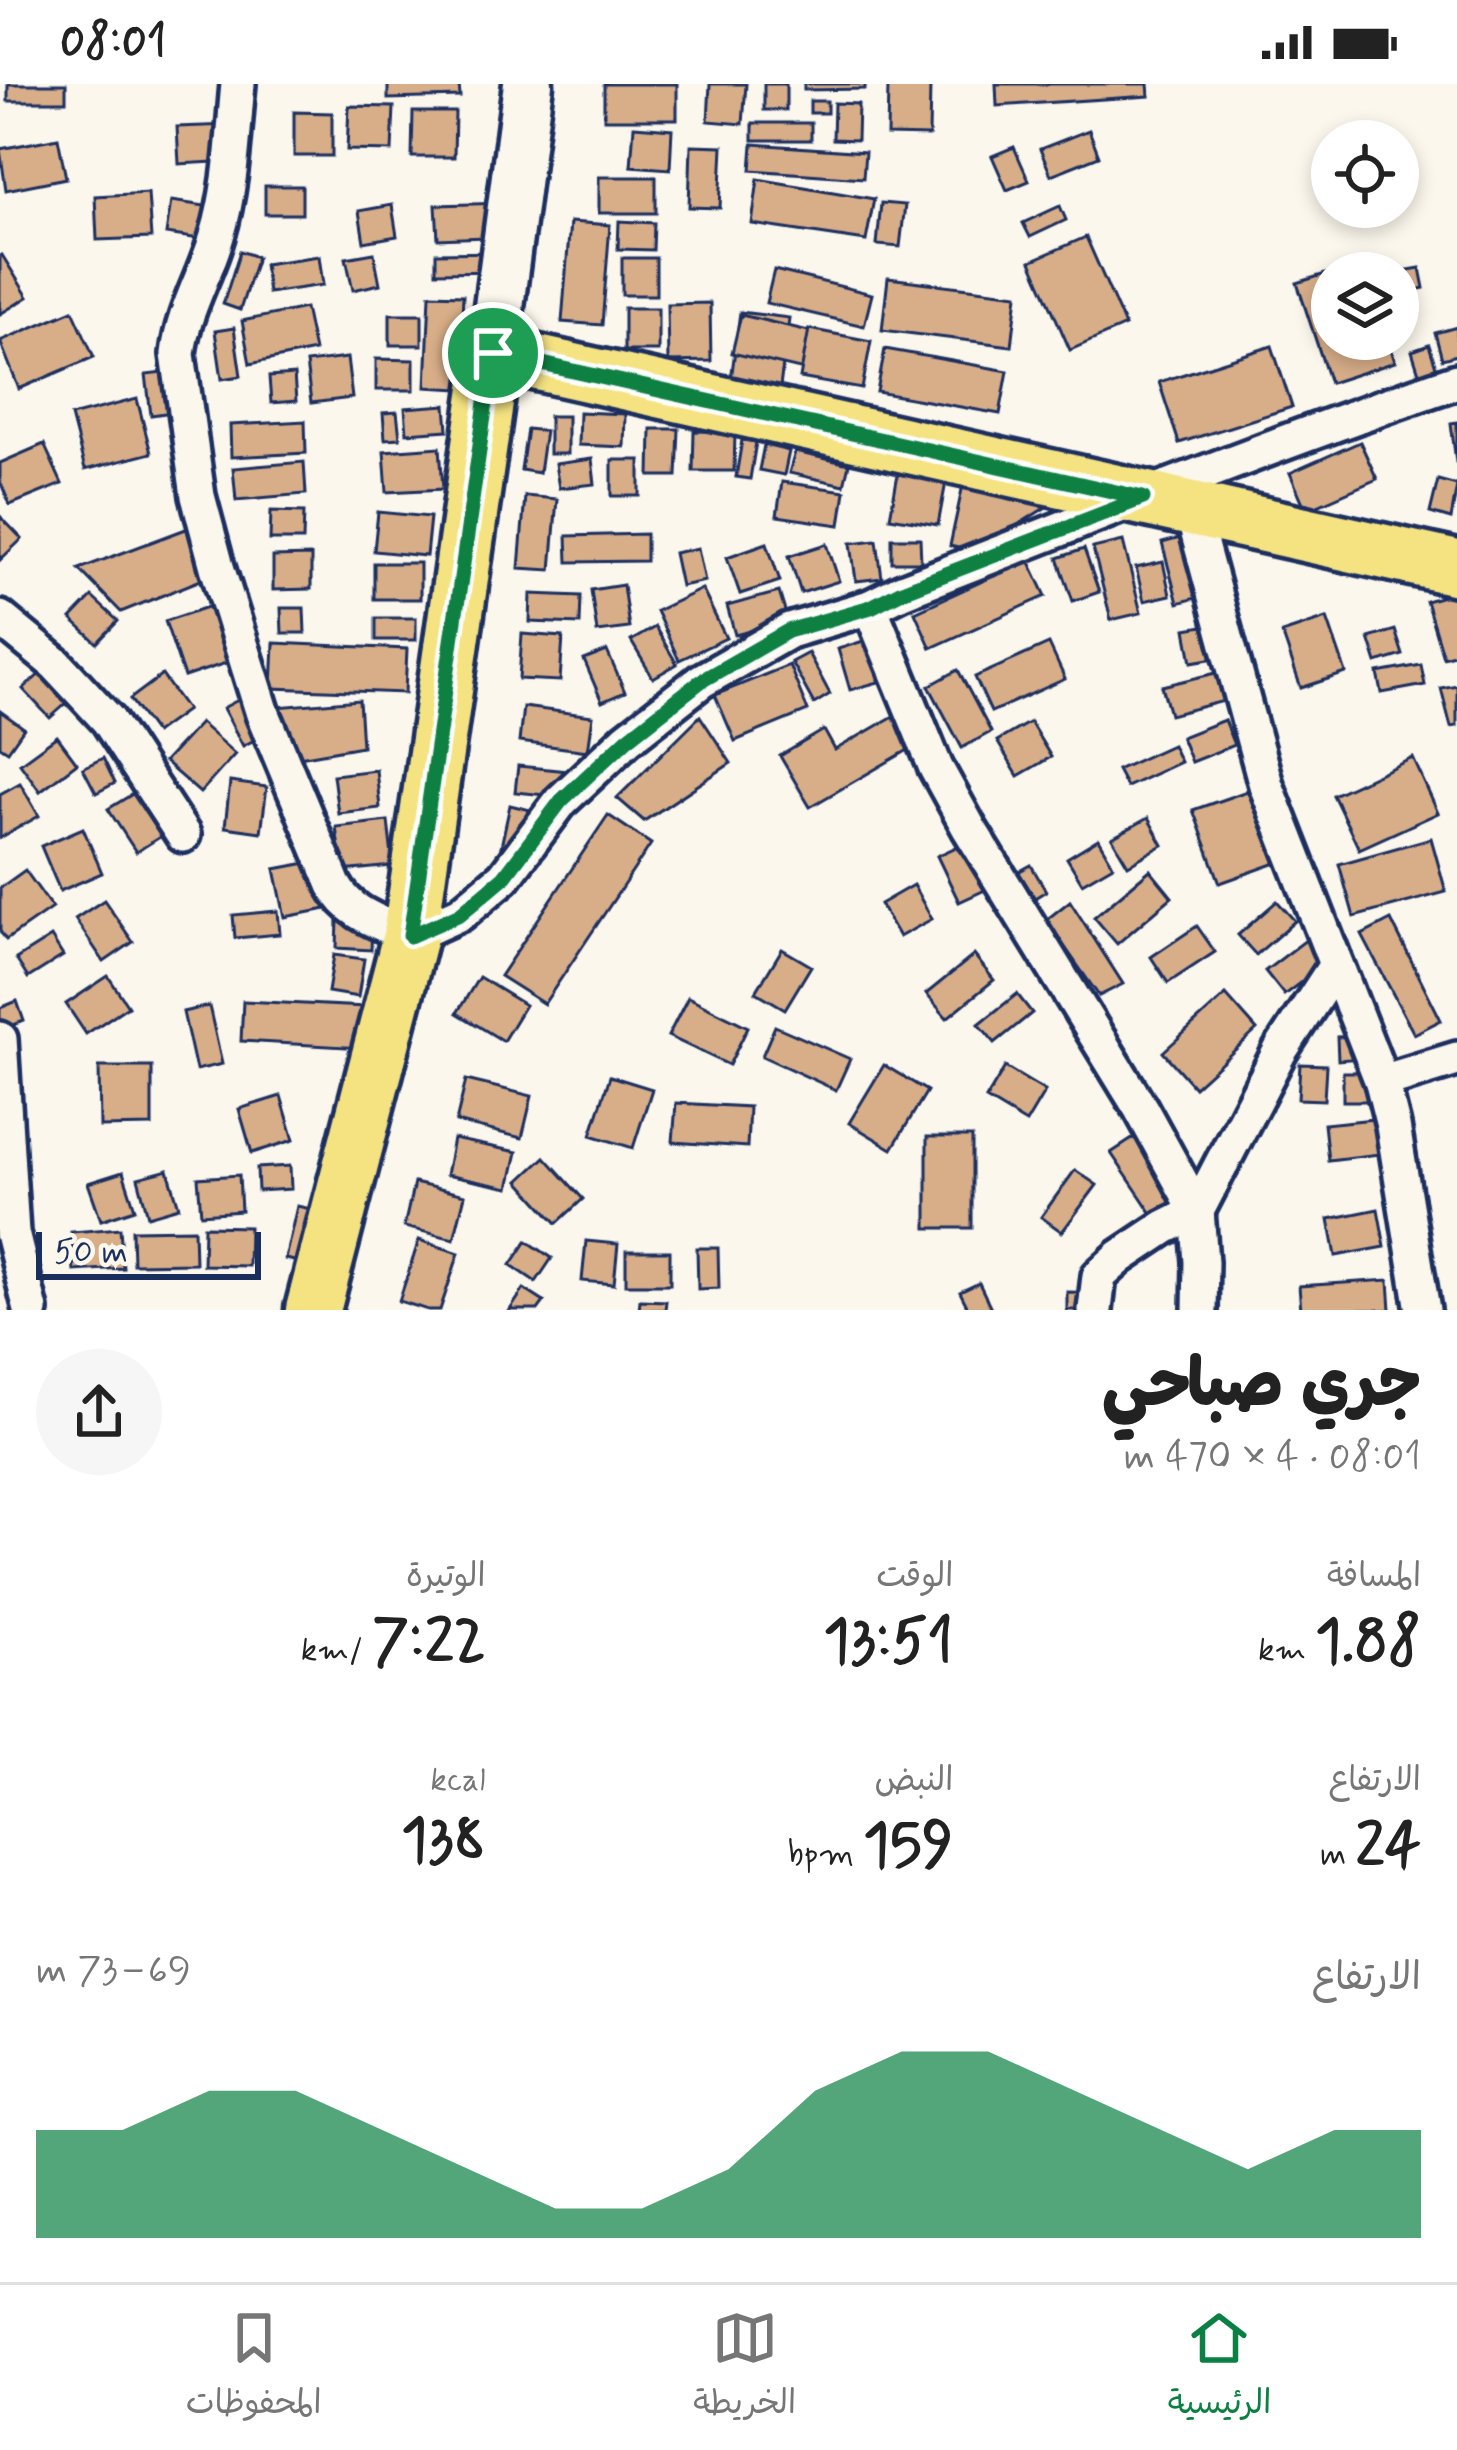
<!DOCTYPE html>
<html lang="ar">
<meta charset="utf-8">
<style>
body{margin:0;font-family:Mynerve,"Playpen Sans Arabic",sans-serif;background:#f6f6f6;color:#222;direction:rtl;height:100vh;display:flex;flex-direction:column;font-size:45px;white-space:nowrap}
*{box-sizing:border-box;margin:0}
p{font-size:39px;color:#767676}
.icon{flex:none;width:66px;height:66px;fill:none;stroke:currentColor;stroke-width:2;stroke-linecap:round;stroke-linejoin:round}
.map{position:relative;height:1226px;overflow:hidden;direction:ltr}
.details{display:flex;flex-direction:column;background:#fff;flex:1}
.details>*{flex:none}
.fabs{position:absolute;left:1311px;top:36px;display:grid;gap:24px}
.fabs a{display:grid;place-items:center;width:108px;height:108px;border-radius:50%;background:#fff;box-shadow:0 6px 18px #0003;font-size:60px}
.scale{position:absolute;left:36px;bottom:30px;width:225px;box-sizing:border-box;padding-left:12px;border:6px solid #1b2f5e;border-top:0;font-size:33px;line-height:42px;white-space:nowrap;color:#1b2f5e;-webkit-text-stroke:9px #fbf7ec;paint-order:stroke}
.pin{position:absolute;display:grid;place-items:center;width:102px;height:102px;color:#fff;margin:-51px;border:6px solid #fff;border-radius:50%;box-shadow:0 3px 12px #0007}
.round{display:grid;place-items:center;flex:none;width:126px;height:126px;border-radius:63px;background:#f6f6f6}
.overview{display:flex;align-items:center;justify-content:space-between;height:204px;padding:0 36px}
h1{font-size:66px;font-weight:800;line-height:90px}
.stats{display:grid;grid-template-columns:repeat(3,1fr);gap:18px;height:204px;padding:12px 36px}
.stats div{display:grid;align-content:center}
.stats b{font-size:60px;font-weight:800}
.stats small{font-size:33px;font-weight:400}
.stats p{font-size:33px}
.chart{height:336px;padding:24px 36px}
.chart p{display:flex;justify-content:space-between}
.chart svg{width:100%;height:216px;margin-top:12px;fill:#0b8043;opacity:.7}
.status{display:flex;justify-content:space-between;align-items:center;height:84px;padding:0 60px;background:#fff;direction:ltr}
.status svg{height:33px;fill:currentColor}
.tabs{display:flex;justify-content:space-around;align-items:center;height:168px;border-top:3px solid #e0e0e0;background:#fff;font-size:33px;color:#767676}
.tabs a{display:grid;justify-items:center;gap:6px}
.tabs .on{color:#0b8043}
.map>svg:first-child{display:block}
</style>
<div class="status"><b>08:01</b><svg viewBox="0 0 49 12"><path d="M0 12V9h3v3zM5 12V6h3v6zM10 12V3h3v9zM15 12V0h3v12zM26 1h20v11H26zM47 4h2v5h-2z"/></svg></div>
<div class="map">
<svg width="1457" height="1226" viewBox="0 0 1457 1226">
<rect width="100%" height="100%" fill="#fbf7ec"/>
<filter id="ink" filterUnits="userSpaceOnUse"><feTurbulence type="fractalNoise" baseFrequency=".00833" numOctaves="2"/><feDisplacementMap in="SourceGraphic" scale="24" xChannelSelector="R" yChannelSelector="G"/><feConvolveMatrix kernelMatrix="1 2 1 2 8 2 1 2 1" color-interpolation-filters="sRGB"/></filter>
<g filter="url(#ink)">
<!-- building -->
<g fill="#d8ae89" stroke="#1b2f5e" stroke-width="3">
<rect x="8" y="0" width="58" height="17"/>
<polygon points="388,0 459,0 460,13 388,15"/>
<rect x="604" y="0" width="73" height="35"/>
<polygon points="710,0 746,0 743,40 708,37"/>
<rect x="764" y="0" width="22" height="26"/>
<polygon points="804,0 865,0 865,5 804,6"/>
<polygon points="888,0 930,0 929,52 887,51"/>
<polygon points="996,0 1148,0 1149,12 997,22"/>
<rect x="810" y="17" width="17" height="12"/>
<polygon points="834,19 858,20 857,56 833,55"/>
<polygon points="349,22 394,23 392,67 347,66"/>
<polygon points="294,28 332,29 332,72 294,72"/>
<polygon points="413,28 455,28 454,73 412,73"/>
<rect x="753" y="39" width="58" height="17"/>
<polygon points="231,41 233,77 179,80 177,43"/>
<polygon points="634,42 672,45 670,85 631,82"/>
<polygon points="1089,46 1099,72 1051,91 1040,65"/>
<polygon points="58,54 66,94 6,106 0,65"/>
<polygon points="753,60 865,68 863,94 751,86"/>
<polygon points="691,61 723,62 720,124 689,123"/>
<polygon points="1014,63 1029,97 1007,106 992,72"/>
<rect x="599" y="93" width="57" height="36"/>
<polygon points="758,95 874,115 866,157 752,140"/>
<rect x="265" y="102" width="37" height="28"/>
<polygon points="148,109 151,154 97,156 95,112"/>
<polygon points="171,117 205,122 200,155 166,150"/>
<polygon points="507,119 509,152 438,155 436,121"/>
<polygon points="881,119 905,121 900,163 877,161"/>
<polygon points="392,121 397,152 364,158 359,127"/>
<polygon points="1060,122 1066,136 1030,153 1023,139"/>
<polygon points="619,137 654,139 653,166 618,165"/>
<polygon points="570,138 610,141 602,241 562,238"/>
<polygon points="1086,153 1125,242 1070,266 1031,177"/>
<polygon points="240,167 257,173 240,226 223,220"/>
<polygon points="503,168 503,187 436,188 436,169"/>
<polygon points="374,169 380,200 353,206 346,174"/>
<polygon points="2,171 28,213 0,230 0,172"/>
<polygon points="319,172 323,201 268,209 264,180"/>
<rect x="622" y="174" width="34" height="37"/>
<polygon points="1363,178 1366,189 1332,189 1332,255 1388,255 1395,278 1330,299 1297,199"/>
<polygon points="1420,184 1424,204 1402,209 1397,188"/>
<polygon points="774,186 872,210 864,242 766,219"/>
<polygon points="888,194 1018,210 1012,262 882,246"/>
<polygon points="430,210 463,211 459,305 426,303"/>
<polygon points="710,219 711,277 668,278 667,220"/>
<polygon points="305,224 314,267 250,280 242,237"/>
<rect x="624" y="224" width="34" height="43"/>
<polygon points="73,226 94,273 19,305 0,257"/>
<polygon points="740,228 789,234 780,303 731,296"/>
<rect x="390" y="230" width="32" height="31"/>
<polygon points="741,231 864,260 855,298 732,269"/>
<polygon points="1457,243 1457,271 1442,275 1435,249"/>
<polygon points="234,244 241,292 222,295 215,247"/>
<polygon points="809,245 871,257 862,305 800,294"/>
<polygon points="1429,261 1437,286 1420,292 1412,267"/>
<polygon points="1272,262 1292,323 1179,359 1159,298"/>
<polygon points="885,265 1008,287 1000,330 877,308"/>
<polygon points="347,274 352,314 311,319 306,279"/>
<polygon points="376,275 414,276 414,306 376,306"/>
<polygon points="190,286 194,325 151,331 146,291"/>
<polygon points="294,291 296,317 271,319 269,293"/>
<polygon points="137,315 151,369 85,386 71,332"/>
<polygon points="446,321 448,346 407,349 405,324"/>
<polygon points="397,328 400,354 385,355 383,329"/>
<polygon points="579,328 625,330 624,363 578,361"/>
<rect x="549" y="332" width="18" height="38"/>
<polygon points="305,337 306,369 231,373 230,341"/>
<polygon points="1457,338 1457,378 1456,378 1451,339"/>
<polygon points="527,345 545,347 539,389 521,386"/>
<polygon points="651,345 679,345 677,392 650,392"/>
<polygon points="694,347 735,348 734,387 693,387"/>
<polygon points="742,356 756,358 750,395 736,393"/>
<polygon points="1360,358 1377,395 1306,426 1290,389"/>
<polygon points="44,360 62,400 10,421 0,397 0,379"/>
<polygon points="764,361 789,367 784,391 759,386"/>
<polygon points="440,363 443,405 387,408 384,367"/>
<polygon points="795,368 849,380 844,401 789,389"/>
<polygon points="592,375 595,400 559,404 555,380"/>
<rect x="612" y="376" width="28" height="36"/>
<polygon points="304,378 306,410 236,416 233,384"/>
<polygon points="898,390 946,398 938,441 890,433"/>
<polygon points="964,396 1051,420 975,468 950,462"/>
<polygon points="1438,396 1457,401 1451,435 1430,429"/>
<polygon points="782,398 845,407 840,441 777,432"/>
<polygon points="525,412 557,415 551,486 519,484"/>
<polygon points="271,427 304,428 303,456 270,456"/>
<polygon points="378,428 430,433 426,472 374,467"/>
<polygon points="0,432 22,455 0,476"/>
<polygon points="194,442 216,490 121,528 79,485"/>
<polygon points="646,450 646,477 568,478 567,452"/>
<polygon points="1184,453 1200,513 1178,519 1162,459"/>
<polygon points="892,454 920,454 921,478 892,478"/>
<polygon points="877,456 882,494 856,497 851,459"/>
<polygon points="1123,457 1141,529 1111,536 1093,464"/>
<polygon points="767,459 780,497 740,510 727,473"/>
<polygon points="827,460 839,497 801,509 789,472"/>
<polygon points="698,464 705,497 681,502 674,469"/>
<polygon points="1084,465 1099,508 1073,517 1058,474"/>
<polygon points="311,472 311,505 273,506 273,473"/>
<polygon points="1029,476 1046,512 931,564 915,528"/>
<polygon points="1163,478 1170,511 1144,517 1136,484"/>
<rect x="374" y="479" width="46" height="36"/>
<polygon points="623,501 629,544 597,548 591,506"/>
<polygon points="702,505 726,554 679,576 656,527"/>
<polygon points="779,508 788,537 735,551 727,522"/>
<polygon points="1457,508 1457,569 1443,573 1426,517"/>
<polygon points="531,510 581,512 580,540 530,538"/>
<polygon points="92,513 118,537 97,559 71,535"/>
<polygon points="220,519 238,575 184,593 165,537"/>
<polygon points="281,524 304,524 305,549 282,549"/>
<rect x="376" y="534" width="40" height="22"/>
<polygon points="1327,534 1346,589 1301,604 1282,549"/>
<polygon points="1220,539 1227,572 1192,578 1186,545"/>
<polygon points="655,543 677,580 653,594 631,557"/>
<polygon points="1395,546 1403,571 1377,579 1369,554"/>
<polygon points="522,550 563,553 560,597 519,595"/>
<polygon points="873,554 886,596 850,606 838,565"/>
<polygon points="274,559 407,565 405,609 272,604"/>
<polygon points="1049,560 1065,595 991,628 975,593"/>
<polygon points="607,567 625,608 602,618 584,576"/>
<polygon points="808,569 830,610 814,620 791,578"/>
<polygon points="51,580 78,609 50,634 23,605"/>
<polygon points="789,581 808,627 735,657 715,611"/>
<polygon points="1421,581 1425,601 1382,609 1378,589"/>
<polygon points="958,586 991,648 962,664 929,602"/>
<polygon points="1220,588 1228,616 1170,631 1162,602"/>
<polygon points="162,591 187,626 155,649 130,615"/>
<polygon points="1457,601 1457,642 1451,643 1441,604"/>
<polygon points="255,607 275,645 243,662 223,624"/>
<polygon points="359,616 362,662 299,673 276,623"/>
<polygon points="523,623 593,632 588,667 519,658"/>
<polygon points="0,627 24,644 8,667 0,662"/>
<polygon points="897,630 915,662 810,723 780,672 824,646 835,666"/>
<polygon points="700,632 731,679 644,737 617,714"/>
<polygon points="1224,636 1234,661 1191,678 1181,653"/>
<polygon points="1030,638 1051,673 1018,692 997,657"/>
<polygon points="200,639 235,670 200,709 164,678"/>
<polygon points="57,652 77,679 40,707 20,679"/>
<polygon points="1172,661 1180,678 1126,703 1117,686"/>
<polygon points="103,674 115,699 96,709 83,684"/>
<polygon points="1413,674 1438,729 1359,765 1333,711"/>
<polygon points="518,682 579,688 576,714 515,708"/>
<polygon points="376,686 380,724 338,729 333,691"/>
<polygon points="230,698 267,703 261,748 225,743"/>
<polygon points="20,699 39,732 0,754 0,710"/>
<polygon points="1270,699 1296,772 1220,799 1193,726"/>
<polygon points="144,703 171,746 136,768 108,725"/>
<polygon points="510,721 551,731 541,776 500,767"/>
<polygon points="608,731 651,760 544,920 500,892"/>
<polygon points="1148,734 1163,761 1128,781 1112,754"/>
<polygon points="388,737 393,782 342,787 336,743"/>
<polygon points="83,744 102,789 60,807 41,762"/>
<polygon points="1431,754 1446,808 1354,833 1339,780"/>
<polygon points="1098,755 1113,781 1082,799 1067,774"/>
<polygon points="965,759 987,805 959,818 937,772"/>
<polygon points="328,775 337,823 285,833 275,785"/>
<polygon points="1031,781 1046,807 1025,820 1009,793"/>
<polygon points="25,786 52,824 6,856 0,847 0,804"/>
<polygon points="1150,786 1172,813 1117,860 1094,833"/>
<polygon points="913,801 932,835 899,853 880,820"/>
<polygon points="104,816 133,858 104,878 75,835"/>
<polygon points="1070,817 1123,900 1099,912 1046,836"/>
<polygon points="1277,817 1295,837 1256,871 1238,851"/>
<polygon points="278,827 280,850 235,854 233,831"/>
<polygon points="338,836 372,838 371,866 337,864"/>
<polygon points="1391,836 1441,936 1414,950 1362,851"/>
<polygon points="1197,842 1215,868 1168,899 1151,873"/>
<polygon points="1311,852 1330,876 1284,911 1265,887"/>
<polygon points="51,853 63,872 28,894 16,875"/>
<polygon points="782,865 811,882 785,925 756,908"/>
<polygon points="334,871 364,875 358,913 328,908"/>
<polygon points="974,871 994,896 947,934 926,910"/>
<polygon points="108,892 128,922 86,950 66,920"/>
<polygon points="479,893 525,921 503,957 457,929"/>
<polygon points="1017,910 1032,929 995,959 979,940"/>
<polygon points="1226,911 1257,946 1194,1003 1163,968"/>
<polygon points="688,913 748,943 729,981 668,952"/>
<polygon points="17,917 24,937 0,946 0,924"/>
<polygon points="243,917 365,923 363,964 241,957"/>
<polygon points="209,922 222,980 196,986 183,928"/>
<polygon points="775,942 850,975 836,1006 762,972"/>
<polygon points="1361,952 1362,974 1338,976 1337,953"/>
<polygon points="1300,980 1326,981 1324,1016 1298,1015"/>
<polygon points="884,981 927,1007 892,1065 849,1039"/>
<polygon points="99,983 152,983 152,1042 100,1043"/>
<polygon points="1005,983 1045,1007 1026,1039 986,1015"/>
<rect x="1343" y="988" width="26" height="29"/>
<polygon points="610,992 652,1005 633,1064 591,1051"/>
<polygon points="466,996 532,1012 522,1054 456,1038"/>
<polygon points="281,1012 294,1056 252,1069 239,1025"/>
<polygon points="676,1019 749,1023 747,1063 673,1058"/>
<polygon points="1384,1034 1388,1069 1328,1076 1324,1040"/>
<polygon points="1146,1046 1188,1109 1153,1131 1111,1069"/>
<rect x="927" y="1053" width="45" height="91"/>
<polygon points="453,1055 517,1068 509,1104 446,1091"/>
<polygon points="545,1073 583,1115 557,1139 519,1097"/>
<polygon points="290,1082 291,1105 258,1107 257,1084"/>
<polygon points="168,1086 179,1123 148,1132 138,1094"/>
<polygon points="1075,1086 1097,1101 1062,1148 1041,1133"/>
<polygon points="123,1088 135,1125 101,1136 88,1099"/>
<polygon points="239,1091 241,1127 201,1130 198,1094"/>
<polygon points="414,1099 465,1111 454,1155 404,1143"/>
<polygon points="297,1122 348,1133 337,1186 285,1175"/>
<polygon points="1378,1125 1385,1163 1336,1172 1329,1135"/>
<polygon points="204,1142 249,1143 248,1182 203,1181"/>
<polygon points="120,1144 123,1184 74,1187 71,1148"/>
<polygon points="194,1145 195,1179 133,1180 132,1146"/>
<polygon points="419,1156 459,1169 440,1226 428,1226 399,1217"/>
<polygon points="527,1157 552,1174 536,1198 511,1181"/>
<polygon points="586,1157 618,1160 614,1200 582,1197"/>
<polygon points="697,1164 718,1164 719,1204 698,1205"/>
<rect x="626" y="1167" width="44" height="33"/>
<polygon points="1389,1196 1391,1226 1301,1226 1299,1202"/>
<polygon points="979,1199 992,1226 969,1226 960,1208"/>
<polygon points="524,1205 544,1218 538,1226 510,1226"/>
<polygon points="1067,1208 1109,1209 1108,1226 1067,1226"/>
<polygon points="640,1216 666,1217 665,1226 639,1226"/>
</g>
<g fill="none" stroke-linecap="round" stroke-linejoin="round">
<!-- minor casing -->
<g stroke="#1b2f5e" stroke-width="42">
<g id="minor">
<path d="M238,0C233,51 232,103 217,152C205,193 183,227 178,270L198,412L217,483L263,630L334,801C350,831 380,838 410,852L461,829L504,793L561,717L627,655L701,597L789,547L870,523L902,507C1086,436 1270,360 1457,297"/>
<polyline points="1191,424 1266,701 1382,998 1393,1042 1423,1226"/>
<polyline points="870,523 936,684 969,744 1141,1025 1197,1127 1201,1178 1200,1226"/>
<polyline points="0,534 56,580 108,636 183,751"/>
<polyline points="0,955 12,1149 31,1226"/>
<polyline points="1382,998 1457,975"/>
<polyline points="1095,1226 1099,1192 1120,1173 1165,1143 1197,1127 1280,967 1336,881"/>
</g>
</g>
<!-- secondary casing -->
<g stroke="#1b2f5e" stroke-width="57">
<polyline id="secondary" points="493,269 528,0"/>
</g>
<!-- primary casing -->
<g stroke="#1b2f5e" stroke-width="63">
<polyline id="primary" points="313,1226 410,852 493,269 1457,484"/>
</g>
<!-- minor -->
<use href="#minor" stroke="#fbf7ec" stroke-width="33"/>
<!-- secondary -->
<use href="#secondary" stroke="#fbf7ec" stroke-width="48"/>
<!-- primary -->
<use href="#primary" stroke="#f5e382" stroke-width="54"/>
</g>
</g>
<g fill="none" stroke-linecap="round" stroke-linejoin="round" filter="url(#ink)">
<!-- route casing -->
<g stroke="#fff" stroke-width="24">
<polygon id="route" points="493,269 1143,414 902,507 871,523 788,547 701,597 627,655 561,717 504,793 460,830 410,852"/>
</g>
<!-- route -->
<use href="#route" stroke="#0b8043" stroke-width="15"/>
</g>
</svg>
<div class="fabs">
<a><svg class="icon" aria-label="locate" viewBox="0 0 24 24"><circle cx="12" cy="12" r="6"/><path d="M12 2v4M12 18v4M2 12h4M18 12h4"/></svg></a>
<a><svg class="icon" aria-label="layers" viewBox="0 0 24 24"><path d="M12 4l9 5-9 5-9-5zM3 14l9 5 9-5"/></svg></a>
</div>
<div class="scale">50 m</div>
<div class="pin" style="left:493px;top:269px;background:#1e9e55"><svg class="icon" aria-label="arrive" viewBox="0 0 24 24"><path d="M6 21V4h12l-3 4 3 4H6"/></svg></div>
</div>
<section class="details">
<div class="overview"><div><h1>جري صباحي</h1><p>08:01 · 4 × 470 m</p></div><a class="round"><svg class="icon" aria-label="share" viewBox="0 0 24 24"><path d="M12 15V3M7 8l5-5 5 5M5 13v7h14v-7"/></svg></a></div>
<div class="stats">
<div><p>المسافة</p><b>1.88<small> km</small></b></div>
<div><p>الوقت</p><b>13:51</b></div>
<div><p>الوتيرة</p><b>7:22<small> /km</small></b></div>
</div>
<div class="stats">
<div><p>الارتفاع</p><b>24<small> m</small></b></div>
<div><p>النبض</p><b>159<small> bpm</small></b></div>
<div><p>kcal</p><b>138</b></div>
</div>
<div class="chart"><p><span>الارتفاع</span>69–73 m</p>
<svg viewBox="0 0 160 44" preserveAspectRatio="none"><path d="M0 44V22L10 22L20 14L30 14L40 22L50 30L60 38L70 38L80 30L90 14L100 6L110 6L120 14L130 22L140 30L150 22L160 22V44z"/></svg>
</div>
</section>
<nav class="tabs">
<a class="on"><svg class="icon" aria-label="home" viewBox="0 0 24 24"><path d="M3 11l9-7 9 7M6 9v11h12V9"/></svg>الرئيسية</a>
<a><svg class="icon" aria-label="map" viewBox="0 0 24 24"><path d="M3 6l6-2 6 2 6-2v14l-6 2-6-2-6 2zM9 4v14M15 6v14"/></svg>الخريطة</a>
<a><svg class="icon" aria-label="saved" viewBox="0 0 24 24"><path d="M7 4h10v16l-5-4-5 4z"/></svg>المحفوظات</a>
</nav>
